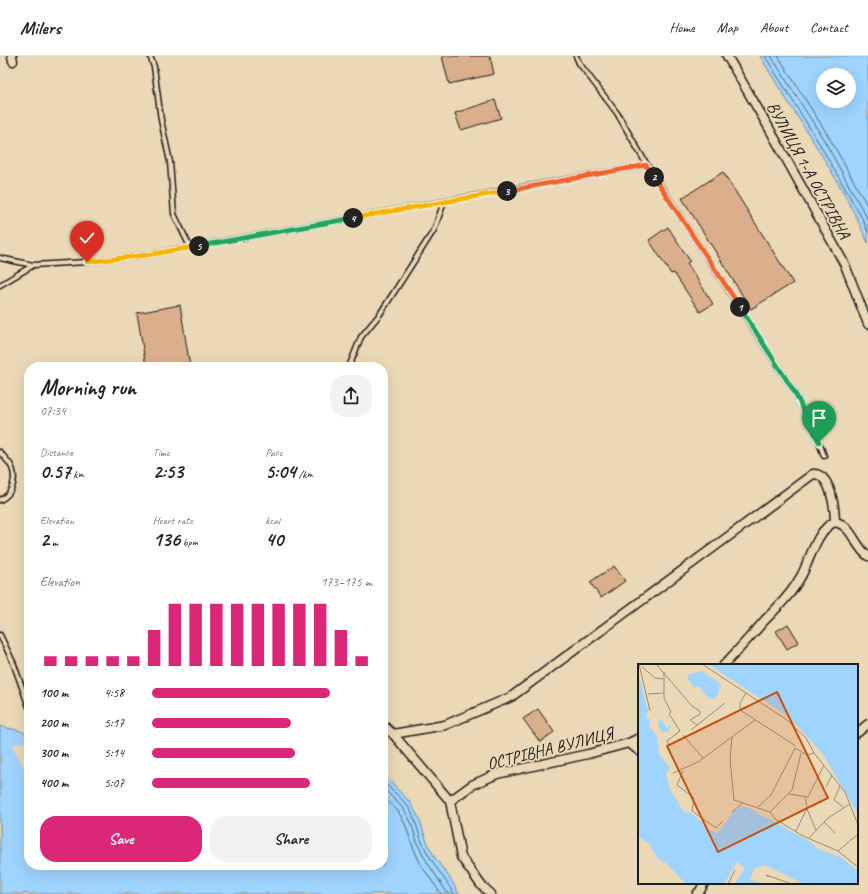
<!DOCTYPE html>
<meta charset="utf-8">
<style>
body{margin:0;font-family:Caveat,sans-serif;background:#f2f2f2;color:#222;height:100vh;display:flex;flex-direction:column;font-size:15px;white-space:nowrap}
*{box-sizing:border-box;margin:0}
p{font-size:13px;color:#767676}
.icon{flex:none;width:22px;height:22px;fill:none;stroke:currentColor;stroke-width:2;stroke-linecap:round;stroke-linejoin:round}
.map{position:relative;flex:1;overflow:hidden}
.sheet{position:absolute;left:24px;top:306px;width:364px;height:508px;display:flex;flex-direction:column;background:#fff;border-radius:16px;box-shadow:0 4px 16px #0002}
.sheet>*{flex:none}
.controls{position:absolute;left:816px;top:12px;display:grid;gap:8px}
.controls a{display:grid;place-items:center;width:40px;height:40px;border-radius:50%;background:#fff;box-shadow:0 4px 16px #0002;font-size:20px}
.pin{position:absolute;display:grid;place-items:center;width:34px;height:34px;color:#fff;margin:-41px -17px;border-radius:50% 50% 50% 0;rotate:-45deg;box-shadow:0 0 4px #0007}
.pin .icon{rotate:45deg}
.km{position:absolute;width:20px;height:20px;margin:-10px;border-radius:50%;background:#222;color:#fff;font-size:11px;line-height:20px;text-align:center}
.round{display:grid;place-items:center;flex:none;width:42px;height:42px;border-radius:16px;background:#f2f2f2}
.overview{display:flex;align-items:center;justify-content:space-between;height:68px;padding:0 16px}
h1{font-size:22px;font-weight:600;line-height:30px}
.figures{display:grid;grid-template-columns:repeat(3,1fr);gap:6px;height:68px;padding:4px 16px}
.figures div{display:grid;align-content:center}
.figures b{font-size:20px;font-weight:600}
.figures small{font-size:11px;font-weight:400}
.figures p{font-size:11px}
.chart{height:112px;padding:8px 16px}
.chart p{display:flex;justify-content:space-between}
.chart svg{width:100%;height:72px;margin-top:4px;stroke:#db2777;stroke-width:6}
.primary-button{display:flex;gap:8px;margin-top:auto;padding:8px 16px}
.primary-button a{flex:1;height:46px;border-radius:16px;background:#db2777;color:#fff;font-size:16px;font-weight:600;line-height:46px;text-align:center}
.primary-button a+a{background:#f2f2f2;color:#222}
ul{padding:0 16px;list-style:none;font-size:13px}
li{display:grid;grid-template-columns:64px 48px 1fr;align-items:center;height:30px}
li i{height:10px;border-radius:5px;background:#db2777}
header{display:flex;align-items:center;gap:24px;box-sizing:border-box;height:56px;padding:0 20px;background:#fff;border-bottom:1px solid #e0e0e0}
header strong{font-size:19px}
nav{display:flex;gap:22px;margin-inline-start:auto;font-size:14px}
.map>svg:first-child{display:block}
</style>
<header>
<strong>Milers</strong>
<nav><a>Home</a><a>Map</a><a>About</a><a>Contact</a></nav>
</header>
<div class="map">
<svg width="868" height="838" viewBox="0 0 868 838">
<rect width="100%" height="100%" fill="#ebd8b6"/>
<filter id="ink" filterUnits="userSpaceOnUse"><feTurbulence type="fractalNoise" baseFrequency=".025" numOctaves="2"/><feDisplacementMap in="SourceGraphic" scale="8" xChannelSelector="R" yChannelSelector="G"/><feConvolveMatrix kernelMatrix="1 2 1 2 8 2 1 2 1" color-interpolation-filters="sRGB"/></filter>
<g filter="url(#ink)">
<!-- water -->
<g fill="#9fd4fe" stroke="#6b8aa4" fill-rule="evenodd">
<path d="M760,0H868V187C840,120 796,62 760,0ZM823,19H849V45H823Z"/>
<path d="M0,670C10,674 20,672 29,680V809H383V718L410,746L419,762L427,786L435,802L450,822L459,838H0Z"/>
</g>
<!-- pier -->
<polygon fill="#ebd8b6" points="25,685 29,694 29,719 28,720 12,689"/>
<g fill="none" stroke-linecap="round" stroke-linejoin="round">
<!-- shore -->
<g stroke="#506676" stroke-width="1">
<polyline points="765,0 819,87 862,162 868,176"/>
<polyline points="771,0 824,84 868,164"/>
<polyline points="778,0 829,81 868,151"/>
<path d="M383,725C390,734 400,740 407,749C416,761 417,775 423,788C431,806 444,821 454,838"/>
<polyline points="383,732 403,752 411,766 418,789 427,806 448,838"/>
<polyline points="383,741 398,755 405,768 413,791 421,809 441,838"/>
</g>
</g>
<!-- building -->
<g fill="#dbaf8c" stroke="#1c1c1c">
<polygon points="442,0 490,0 494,18 449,28"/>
<polygon points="495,44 501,62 461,74 455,57"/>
<polygon points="723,116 793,227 751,253 682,142"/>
<polygon points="668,171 690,205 687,207 713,248 700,256 674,217 671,218 649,184"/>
<polygon points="180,249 190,311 146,311 137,257"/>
<polygon points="614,510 625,525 601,542 590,526"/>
<polygon points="788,568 799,586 787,593 776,575"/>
<polygon points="538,653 554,676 540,686 523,663"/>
</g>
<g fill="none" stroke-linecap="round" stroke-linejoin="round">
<!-- lane casing -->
<g stroke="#1c1c1c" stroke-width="7">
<g id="lane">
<polyline points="150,0 154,11 161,64 170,106 174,158 190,191"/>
<polyline points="576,0 579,7 617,57 647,109 795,337 819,386 824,400"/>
<polyline points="0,202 33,209 87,206 147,199 647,109"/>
<polyline points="0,229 32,210"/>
<polyline points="349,311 361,281 380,258 434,174 444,146"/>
<path d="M0,396C3,400 7,404 10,408C18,421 13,438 0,444"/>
<polyline points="0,579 13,606 29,651"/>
</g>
</g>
<!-- street casing -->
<g stroke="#1c1c1c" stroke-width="11">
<g id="street">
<polyline points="12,0 13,5"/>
<polyline points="727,0 769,72 845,209 868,268"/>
<path d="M835,466C852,469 855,491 868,500"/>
<path d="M724,609C738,594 752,579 765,564C778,551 791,538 800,522C810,506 816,473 835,466"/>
<polyline points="383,669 393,678 450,745 461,801 481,829 491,838"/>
<polyline points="857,677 868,668"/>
<path d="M393,678L445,669L511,641L813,418C831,417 835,453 835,466"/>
<polyline points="629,687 639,695"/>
<polyline points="450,745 472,729 497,718 588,698 629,687 639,682"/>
<polyline points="697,838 700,835 704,827"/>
</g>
</g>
<!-- lane -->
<use href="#lane" stroke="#ebd8b6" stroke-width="4"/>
<!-- street -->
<use href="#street" stroke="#ebd8b6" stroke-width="8"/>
</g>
</g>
<g fill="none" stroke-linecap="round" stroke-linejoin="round" filter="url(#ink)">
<!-- split-1 casing -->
<g stroke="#fff" stroke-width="8">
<polyline id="split-1" points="740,251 795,337 819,386"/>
</g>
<!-- split-2 casing -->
<g stroke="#fff" stroke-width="8">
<polyline id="split-2" points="654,121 740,251"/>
</g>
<!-- split-3 casing -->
<g stroke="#fff" stroke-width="8">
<polyline id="split-3" points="507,135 646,109 654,121"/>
</g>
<!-- split-4 casing -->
<g stroke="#fff" stroke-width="8">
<polyline id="split-4" points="353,162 507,135"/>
</g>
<!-- split-5 casing -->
<g stroke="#fff" stroke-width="8">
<polyline id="split-5" points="199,190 353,162"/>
</g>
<!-- split-6 casing -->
<g stroke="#fff" stroke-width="8">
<polyline id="split-6" points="87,206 147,199 199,190"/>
</g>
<!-- split-1 -->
<use href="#split-1" stroke="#22a559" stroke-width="5"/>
<!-- split-2 -->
<use href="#split-2" stroke="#f0652b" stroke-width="5"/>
<!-- split-3 -->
<use href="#split-3" stroke="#f0652b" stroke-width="5"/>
<!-- split-4 -->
<use href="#split-4" stroke="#f5b400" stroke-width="5"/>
<!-- split-5 -->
<use href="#split-5" stroke="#22a559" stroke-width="5"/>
<!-- split-6 -->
<use href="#split-6" stroke="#f5b400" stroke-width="5"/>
</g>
<g text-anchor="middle" stroke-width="4" stroke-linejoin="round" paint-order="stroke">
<!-- street labels -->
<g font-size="17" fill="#1c1c1c" stroke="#ebd8b6">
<text transform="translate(809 114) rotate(61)" y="6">ВУЛИЦЯ 1-А ОСТРІВНА</text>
<text transform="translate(550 692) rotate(-14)" y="6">ОСТРІВНА ВУЛИЦЯ</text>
</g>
</g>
<!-- overview -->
<g transform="translate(638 608)">
<rect width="220" height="220" fill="#ebd8b6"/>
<path d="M70,0H220V150L184,89L151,53ZM64,7L83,20L78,35L70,34L61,22L56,24L50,15V11ZM0,8L10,47L8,54L12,55L11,61L19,73L21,90L32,104L28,110L32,126L46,148L53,149L65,159L69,166L80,169L95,148L104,142L109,143L174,179L180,185L202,193L220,207V220H166L127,201L116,205L112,216L131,220H97L107,204L102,200L99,203L101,200L99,198L86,220H48L28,199L20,195L11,180L0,172ZM22,54L29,64L34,60L30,68H24L20,62Z" fill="#9fd4fe"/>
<path fill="none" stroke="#988d78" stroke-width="1" d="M1,0L12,47M18,0L54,42L62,47V50L52,56L59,61M64,0L149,56L168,74L176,89L207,128L220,161M4,3L17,14L25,15M26,8V34L33,48L31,50L42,67L29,77L31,82M108,29L102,39V46L158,82M10,30L26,29M53,66L87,39M45,71L65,94M94,73L92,95L96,136L132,148L137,155L165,172L200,187L220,203M45,107L39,121L56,134L54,147L78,164L85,157M35,109L60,98L117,56M202,122L196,136L205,143M188,123L194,111M151,130L170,133L186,101M120,143L133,131L157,84L169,91L176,89M169,145L178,166M94,148L105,139M132,148L154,126L163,89M186,158L197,169M158,167L169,144L167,133M171,174L190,154L212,140M200,187L220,170M131,213L128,211L154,220M90,220L97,206"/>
<path fill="#c9500e" fill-opacity="0.15" stroke="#c9500e" stroke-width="2" d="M139,28L190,134L80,188L29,82Z"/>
<rect width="220" height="220" fill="none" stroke="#1c1c1c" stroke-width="2"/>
</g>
</svg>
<div class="controls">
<a><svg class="icon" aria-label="layers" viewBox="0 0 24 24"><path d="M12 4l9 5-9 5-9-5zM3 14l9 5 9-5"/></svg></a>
</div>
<div class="pin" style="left:819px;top:386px;background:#1e9e55"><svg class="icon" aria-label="arrive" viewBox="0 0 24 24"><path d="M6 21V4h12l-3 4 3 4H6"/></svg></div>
<div class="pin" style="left:87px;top:206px;background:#d93025"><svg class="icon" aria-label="check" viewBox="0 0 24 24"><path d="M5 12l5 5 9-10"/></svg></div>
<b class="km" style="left:740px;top:251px">1</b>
<b class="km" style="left:654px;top:121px">2</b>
<b class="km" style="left:507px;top:135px">3</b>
<b class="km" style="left:353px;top:162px">4</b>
<b class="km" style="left:199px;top:190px">5</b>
<section class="sheet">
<div class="overview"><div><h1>Morning run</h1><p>07:34</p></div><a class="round"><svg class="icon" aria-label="share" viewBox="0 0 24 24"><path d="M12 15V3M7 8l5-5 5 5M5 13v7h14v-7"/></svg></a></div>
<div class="figures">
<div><p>Distance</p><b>0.57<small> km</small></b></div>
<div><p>Time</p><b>2:53</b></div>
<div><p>Pace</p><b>5:04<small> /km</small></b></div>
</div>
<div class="figures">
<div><p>Elevation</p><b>2<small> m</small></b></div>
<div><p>Heart rate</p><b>136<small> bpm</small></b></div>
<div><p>kcal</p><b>40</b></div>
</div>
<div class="chart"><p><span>Elevation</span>173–175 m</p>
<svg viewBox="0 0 160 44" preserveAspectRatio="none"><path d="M5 44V38M15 44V38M25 44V38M35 44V38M45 44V38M55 44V22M65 44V6M75 44V6M85 44V6M95 44V6M105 44V6M115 44V6M125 44V6M135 44V6M145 44V22M155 44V38"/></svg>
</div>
<ul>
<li><b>100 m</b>4:58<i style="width:81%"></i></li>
<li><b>200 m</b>5:17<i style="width:63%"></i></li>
<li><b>300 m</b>5:14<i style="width:65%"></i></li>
<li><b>400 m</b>5:07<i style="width:72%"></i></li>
</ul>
<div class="primary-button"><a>Save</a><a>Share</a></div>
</section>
</div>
